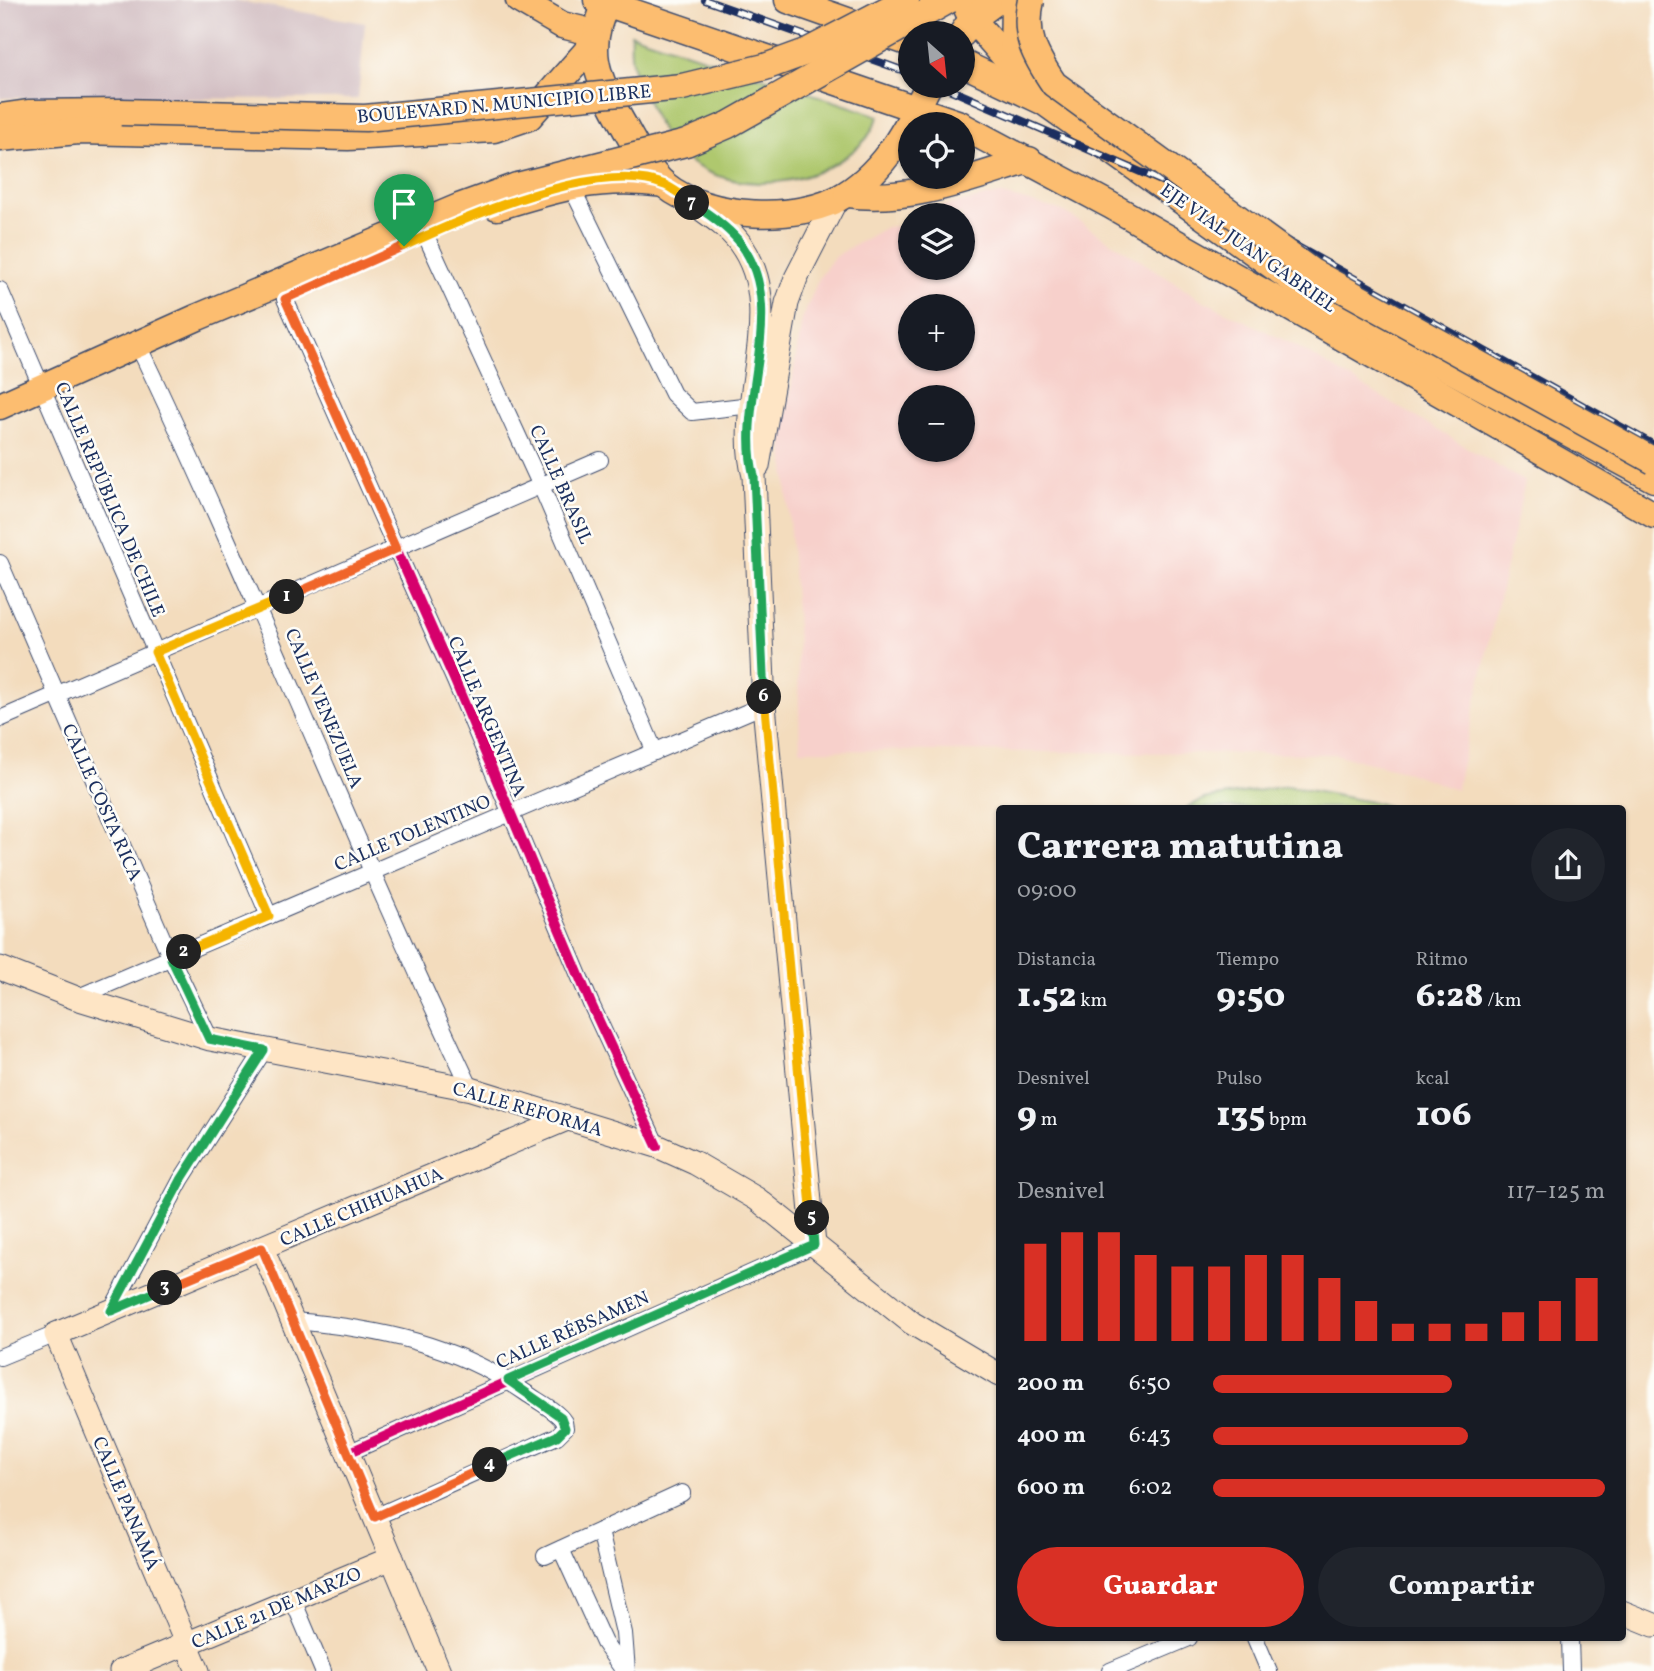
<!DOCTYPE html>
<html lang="es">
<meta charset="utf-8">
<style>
body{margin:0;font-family:Vollkorn,serif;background:#20242c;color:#f1f3f6;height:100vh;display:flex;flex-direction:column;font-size:26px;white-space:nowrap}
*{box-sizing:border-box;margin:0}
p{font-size:23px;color:#9ea1a6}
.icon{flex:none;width:38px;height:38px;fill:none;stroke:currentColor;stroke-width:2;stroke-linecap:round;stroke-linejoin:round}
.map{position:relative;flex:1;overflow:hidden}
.panel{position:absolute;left:996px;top:805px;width:630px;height:836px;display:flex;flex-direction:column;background:#171b24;border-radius:7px;box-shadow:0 2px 5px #0004}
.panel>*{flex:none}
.needle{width:46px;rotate:153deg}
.fabs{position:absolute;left:898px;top:21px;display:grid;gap:14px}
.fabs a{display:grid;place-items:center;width:77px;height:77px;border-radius:50%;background:#171b24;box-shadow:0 2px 5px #0004;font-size:35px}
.pin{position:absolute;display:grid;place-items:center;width:60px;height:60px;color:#fff;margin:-72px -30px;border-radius:50% 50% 50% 0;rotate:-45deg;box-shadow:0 0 7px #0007}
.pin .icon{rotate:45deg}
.km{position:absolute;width:35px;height:35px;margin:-18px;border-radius:50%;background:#222;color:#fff;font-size:19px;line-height:35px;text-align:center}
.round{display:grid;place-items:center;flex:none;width:74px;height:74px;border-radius:37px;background:#20242c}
.head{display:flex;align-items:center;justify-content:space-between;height:119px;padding:0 21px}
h1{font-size:38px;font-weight:800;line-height:52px}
.metrics{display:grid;grid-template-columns:repeat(3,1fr);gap:10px;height:119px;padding:7px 21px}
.metrics div{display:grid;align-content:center}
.metrics b{font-size:35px;font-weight:800}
.metrics small{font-size:19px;font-weight:400}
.metrics p{font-size:19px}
.chart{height:196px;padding:14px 21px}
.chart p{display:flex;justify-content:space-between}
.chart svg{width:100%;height:126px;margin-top:7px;stroke:#d93025;stroke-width:6}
.action{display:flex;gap:14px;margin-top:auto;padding:14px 21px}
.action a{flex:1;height:80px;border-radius:42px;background:#d93025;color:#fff;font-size:28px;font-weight:800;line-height:80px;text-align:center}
.action a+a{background:#20242c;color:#f1f3f6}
ul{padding:0 21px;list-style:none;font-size:23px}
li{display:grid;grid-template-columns:112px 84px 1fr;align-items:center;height:52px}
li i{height:18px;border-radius:9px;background:#d93025}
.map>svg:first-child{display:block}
</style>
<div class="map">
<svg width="1654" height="1671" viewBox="0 0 1654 1671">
<rect width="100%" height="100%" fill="#fdfcf7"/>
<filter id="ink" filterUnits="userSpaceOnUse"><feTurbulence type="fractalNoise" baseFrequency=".0143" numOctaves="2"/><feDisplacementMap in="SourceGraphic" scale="14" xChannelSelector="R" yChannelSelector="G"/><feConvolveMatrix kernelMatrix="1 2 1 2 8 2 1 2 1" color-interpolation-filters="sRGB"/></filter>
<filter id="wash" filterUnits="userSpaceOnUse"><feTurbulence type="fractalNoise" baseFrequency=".00686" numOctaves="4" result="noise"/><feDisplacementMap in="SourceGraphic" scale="28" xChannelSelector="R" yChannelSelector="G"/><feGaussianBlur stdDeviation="1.57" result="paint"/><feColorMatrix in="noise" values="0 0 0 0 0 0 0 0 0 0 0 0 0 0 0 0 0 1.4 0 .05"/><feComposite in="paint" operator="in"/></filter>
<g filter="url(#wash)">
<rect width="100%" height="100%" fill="#f3dcbd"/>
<!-- built -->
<path fill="#f7d0cb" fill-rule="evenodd" d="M1000,194L1063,211L1202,300L1296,346L1525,482L1456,790L1408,772L1333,754L800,750L797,624L783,440L802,319L819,278L834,257L886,227L910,225V268H962V215H932L944,206ZM910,306H962V359H910ZM910,397H962V450H910Z"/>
<!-- industrial -->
<polygon fill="#d2bec2" points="0,0 233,0 365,23 358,99 0,98"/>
<!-- green -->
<g fill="#afc86e" stroke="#657c66" stroke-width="2">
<path d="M631,34L879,116C875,124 871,133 866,139C822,187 736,199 685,158C666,143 656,121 647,100C634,73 629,65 631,34Z"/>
<polygon points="1287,786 1381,804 1391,808 1186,808 1204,799"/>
</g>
</g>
<g filter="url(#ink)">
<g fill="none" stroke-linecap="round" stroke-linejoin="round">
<!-- street casing -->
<g stroke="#3b496c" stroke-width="18">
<g id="street">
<polyline points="571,186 673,394 692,412 751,405"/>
<polyline points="426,236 541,486 655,752"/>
<polyline points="0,290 269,916"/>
<polyline points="285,299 455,681 591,1004 657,1146"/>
<path d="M138,345C255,591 355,844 471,1089"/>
<polyline points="0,563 171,958 210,1039"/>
<polyline points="0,719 600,460"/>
<polyline points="76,998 764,705"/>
<polyline points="111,1311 181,1180 264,1050"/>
<path d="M293,1321C378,1328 455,1344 526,1393C539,1402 556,1410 564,1422L565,1428L557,1436L375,1517"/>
<polyline points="0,1357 56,1334"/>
<polyline points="348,1453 814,1245"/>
<polyline points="600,1531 624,1633 627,1671"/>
<polyline points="561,1549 604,1643 624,1671"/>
<polyline points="545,1556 682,1493"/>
<polyline points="293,1600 323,1671"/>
<polyline points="1255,1638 1269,1671"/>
<polyline points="1570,1638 1571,1671"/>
<polyline points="1110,1671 1189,1638"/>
</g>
</g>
<!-- secondary casing -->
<g stroke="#3b496c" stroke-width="25">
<g id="secondary">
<path d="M694,204C709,215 727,226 739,242C790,310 733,400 754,476L764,705L814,1245"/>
<polyline points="758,466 787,303 796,278 836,200"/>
<polyline points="0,968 76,998 210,1039 471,1089 657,1146 695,1163 757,1199 912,1323 999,1375"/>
<polyline points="262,1248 439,1671"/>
<polyline points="1622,1612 1654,1625"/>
<polyline points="121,1671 392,1558"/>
<polyline points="198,1671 56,1334 567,1119"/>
</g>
</g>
<!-- primary casing -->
<g stroke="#3b496c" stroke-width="29">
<g id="primary">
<polyline points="519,0 562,25 595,33"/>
<polyline points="597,0 960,124"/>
<path d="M608,0C584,48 596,75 620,119C633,141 645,168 665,185C706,219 801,224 846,194C886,169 908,126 928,86"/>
<polyline points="788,0 910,43"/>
<polyline points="963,0 972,19 1040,97"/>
<polyline points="962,34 972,19 998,0"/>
<polyline points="962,63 1044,102 1319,299 1654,479"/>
<polyline points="1013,64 1014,0"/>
<polyline points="0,117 28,113 121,112"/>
<polyline points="962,126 1110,205 1654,515"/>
<polyline points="0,138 79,131 348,137 494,129 529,117 594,43"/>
<path d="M847,194C909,203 971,178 1029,160"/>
<path d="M497,207C558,188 600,175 664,184"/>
<polyline points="0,406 198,317 459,207 517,186"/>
</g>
</g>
<!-- street -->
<use href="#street" stroke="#fff" stroke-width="16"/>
<!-- secondary -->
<use href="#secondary" stroke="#fee5c5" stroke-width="23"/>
<!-- primary -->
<use href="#primary" stroke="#fcbd6f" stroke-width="26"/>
<!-- rail casing -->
<g stroke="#1b2f5e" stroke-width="8">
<g id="rail">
<polyline points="705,0 910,73"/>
<polyline points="942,86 1242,216 1654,445"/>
</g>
</g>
<!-- rail -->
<use href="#rail" stroke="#fdfcf7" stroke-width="5" stroke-dasharray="16" stroke-linecap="butt"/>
<!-- primary-bridge casing -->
<g stroke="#3b496c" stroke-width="29" stroke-linecap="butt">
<g id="primary-bridge">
<path d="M1031,0C1023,35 1035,56 1054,84L1312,272L1654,461"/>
<polyline points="121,112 365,118 682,87 765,67 806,52 906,0"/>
<polyline points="517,186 686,143 728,125 949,0"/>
</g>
</g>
<!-- primary-bridge -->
<use href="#primary-bridge" stroke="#fcbd6f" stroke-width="26"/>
<!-- cycleway casing -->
<g stroke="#fdfcf7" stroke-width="15">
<g id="cycleway">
<polyline points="285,299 455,681 591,1004 657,1146"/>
<path d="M348,1453L814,1245L764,705L754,476C733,400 792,307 738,240C724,224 705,212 688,199"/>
</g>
</g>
<!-- cycleway -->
<use href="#cycleway" stroke="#d6006c" stroke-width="10"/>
</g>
</g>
<g fill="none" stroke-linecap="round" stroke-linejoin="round" filter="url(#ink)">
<!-- split-1 casing -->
<g stroke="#fff" stroke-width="14">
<polyline id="split-1" points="287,597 396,549 285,299 404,246"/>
</g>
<!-- split-2 casing -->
<g stroke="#fff" stroke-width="14">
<polyline id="split-2" points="184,952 269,916 155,652 287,597"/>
</g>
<!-- split-3 casing -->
<g stroke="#fff" stroke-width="14">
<polyline id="split-3" points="165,1288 111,1311 181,1180 264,1050 209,1039 171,958 184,952"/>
</g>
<!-- split-4 casing -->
<g stroke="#fff" stroke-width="14">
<polyline id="split-4" points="165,1288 262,1248 375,1517 490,1465"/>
</g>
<!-- split-5 casing -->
<g stroke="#fff" stroke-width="14">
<polyline id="split-5" points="490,1465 557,1436 565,1428 561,1417 508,1380 814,1245 812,1218"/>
</g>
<!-- split-6 casing -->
<g stroke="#fff" stroke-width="14">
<polyline id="split-6" points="764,697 812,1218"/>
</g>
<!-- split-7 casing -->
<g stroke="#fff" stroke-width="14">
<path id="split-7" d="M692,203C708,214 725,225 738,240C792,307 734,401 754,476L764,697"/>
</g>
<!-- split-8 casing -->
<g stroke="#fff" stroke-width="14">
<path id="split-8" d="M404,246C464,218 600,158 665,185C674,189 684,197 692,203"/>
</g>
<!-- split-1 -->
<use href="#split-1" stroke="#f0652b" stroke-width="9"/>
<!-- split-2 -->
<use href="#split-2" stroke="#f5b400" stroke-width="9"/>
<!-- split-3 -->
<use href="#split-3" stroke="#22a559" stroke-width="9"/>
<!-- split-4 -->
<use href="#split-4" stroke="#f0652b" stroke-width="9"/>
<!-- split-5 -->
<use href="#split-5" stroke="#22a559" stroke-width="9"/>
<!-- split-6 -->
<use href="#split-6" stroke="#f5b400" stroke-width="9"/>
<!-- split-7 -->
<use href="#split-7" stroke="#22a559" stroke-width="9"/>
<!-- split-8 -->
<use href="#split-8" stroke="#f5b400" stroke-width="9"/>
</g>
<g text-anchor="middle" stroke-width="5" stroke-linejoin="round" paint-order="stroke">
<!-- street labels -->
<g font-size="19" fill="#1b2f5e" stroke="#fdfcf7">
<text transform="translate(504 103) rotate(-5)" y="7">BOULEVARD N. MUNICIPIO LIBRE</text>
<text transform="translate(1249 247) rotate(35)" y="7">EJE VIAL JUAN GABRIEL</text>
<text transform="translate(562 484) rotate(66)" y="7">CALLE BRASIL</text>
<text transform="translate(111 499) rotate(67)" y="7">CALLE REPÚBLICA DE CHILE</text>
<text transform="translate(325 708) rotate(67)" y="7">CALLE VENEZUELA</text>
<text transform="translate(488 716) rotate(67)" y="7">CALLE ARGENTINA</text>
<text transform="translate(103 802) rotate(66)" y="7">CALLE COSTA RICA</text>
<text transform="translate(412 832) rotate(-23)" y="7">CALLE TOLENTINO</text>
<text transform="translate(528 1108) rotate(16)" y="7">CALLE REFORMA</text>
<text transform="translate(361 1206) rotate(-23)" y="7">CALLE CHIHUAHUA</text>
<text transform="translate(572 1329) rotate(-24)" y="7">CALLE RÉBSAMEN</text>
<text transform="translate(127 1503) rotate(67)" y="7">CALLE PANAMÁ</text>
<text transform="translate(276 1607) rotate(-23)" y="7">CALLE 21 DE MARZO</text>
</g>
</g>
</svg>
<div class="fabs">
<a><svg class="needle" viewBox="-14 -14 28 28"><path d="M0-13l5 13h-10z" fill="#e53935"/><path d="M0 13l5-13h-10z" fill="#9ea1a6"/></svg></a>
<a><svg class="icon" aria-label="locate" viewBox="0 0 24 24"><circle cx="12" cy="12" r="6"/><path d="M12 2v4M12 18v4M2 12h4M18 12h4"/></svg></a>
<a><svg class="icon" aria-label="layers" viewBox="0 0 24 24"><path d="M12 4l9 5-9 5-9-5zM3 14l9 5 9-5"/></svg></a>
<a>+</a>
<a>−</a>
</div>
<div class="pin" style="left:404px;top:246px;background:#1e9e55"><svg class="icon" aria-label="arrive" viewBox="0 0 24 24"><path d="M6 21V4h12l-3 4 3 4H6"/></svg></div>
<b class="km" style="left:287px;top:597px">1</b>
<b class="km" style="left:184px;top:952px">2</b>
<b class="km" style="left:165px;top:1288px">3</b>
<b class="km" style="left:490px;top:1465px">4</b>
<b class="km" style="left:812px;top:1218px">5</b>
<b class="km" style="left:764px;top:697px">6</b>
<b class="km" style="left:692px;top:203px">7</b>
<section class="panel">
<div class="head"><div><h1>Carrera matutina</h1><p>09:00</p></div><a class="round"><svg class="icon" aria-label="share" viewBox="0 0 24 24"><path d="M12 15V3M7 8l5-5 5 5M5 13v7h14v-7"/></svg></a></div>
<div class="metrics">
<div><p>Distancia</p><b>1.52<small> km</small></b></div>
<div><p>Tiempo</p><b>9:50</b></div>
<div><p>Ritmo</p><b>6:28<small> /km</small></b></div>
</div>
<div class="metrics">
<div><p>Desnivel</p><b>9<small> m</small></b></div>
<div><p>Pulso</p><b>135<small> bpm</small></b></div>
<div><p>kcal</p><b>106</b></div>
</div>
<div class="chart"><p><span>Desnivel</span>117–125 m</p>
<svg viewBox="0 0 160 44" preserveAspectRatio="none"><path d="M5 44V10M15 44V6M25 44V6M35 44V14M45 44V18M55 44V18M65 44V14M75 44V14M85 44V22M95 44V30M105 44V38M115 44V38M125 44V38M135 44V34M145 44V30M155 44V22"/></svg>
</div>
<ul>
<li><b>200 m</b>6:50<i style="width:61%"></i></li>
<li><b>400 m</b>6:43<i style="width:65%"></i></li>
<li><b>600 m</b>6:02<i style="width:100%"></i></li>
</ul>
<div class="action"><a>Guardar</a><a>Compartir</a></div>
</section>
</div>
